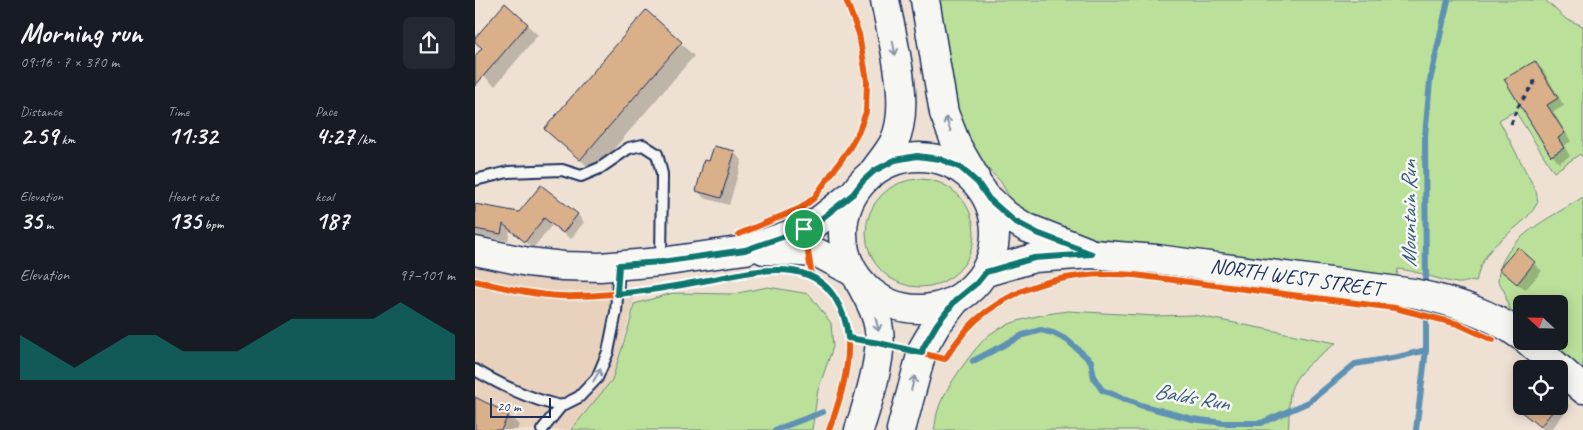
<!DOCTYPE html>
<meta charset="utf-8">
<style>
body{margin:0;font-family:Caveat,sans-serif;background:#242831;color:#f1f3f6;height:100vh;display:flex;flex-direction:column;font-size:19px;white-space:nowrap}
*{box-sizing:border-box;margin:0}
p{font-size:16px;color:#9ea1a6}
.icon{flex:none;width:28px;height:28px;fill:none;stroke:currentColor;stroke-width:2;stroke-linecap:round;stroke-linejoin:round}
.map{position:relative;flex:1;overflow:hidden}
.panel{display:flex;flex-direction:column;background:#171b24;width:475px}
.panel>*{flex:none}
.needle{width:32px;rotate:292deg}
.buttons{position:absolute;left:1038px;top:295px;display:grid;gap:10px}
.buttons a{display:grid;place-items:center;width:55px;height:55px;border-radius:8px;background:#171b24;box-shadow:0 2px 12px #0003;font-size:25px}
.scale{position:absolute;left:15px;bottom:12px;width:61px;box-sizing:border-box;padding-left:5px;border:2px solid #1b2f5e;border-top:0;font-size:14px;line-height:18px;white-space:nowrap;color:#1b2f5e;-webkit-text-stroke:4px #f6f6f2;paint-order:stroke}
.pin{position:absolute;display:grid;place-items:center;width:42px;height:42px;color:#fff;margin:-21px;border:2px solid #fff;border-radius:50%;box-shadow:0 1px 5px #0007}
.round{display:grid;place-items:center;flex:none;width:52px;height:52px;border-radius:8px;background:#242831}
.head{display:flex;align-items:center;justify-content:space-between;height:85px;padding:0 20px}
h1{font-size:28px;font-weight:800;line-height:38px}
.figures{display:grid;grid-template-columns:repeat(3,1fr);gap:8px;height:85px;padding:5px 20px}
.figures div{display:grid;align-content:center}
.figures b{font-size:25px;font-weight:800}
.figures small{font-size:14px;font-weight:400}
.figures p{font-size:14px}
.chart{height:140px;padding:10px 20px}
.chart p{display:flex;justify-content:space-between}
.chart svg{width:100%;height:90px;margin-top:5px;fill:#0f766e;opacity:.7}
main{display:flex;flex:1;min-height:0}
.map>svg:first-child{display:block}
</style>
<main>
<section class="panel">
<div class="head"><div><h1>Morning run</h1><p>09:16 · 7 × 370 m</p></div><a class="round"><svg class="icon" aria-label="share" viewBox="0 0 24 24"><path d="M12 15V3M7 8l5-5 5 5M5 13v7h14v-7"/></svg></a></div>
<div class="figures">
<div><p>Distance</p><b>2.59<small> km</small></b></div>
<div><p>Time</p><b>11:32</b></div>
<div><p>Pace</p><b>4:27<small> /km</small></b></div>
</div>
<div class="figures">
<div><p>Elevation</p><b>35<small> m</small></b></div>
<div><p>Heart rate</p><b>135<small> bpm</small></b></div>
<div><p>kcal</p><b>187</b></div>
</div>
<div class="chart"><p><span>Elevation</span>97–101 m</p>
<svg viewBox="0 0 160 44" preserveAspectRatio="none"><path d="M0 44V22L10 30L20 38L30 30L40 22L50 22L60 30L70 30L80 30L90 22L100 14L110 14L120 14L130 14L140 6L150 14L160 22V44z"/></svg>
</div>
</section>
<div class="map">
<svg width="1108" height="430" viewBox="0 0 1108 430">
<rect width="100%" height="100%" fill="#eee1d3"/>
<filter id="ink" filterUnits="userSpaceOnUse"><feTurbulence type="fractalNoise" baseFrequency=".02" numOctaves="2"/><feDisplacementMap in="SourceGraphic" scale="10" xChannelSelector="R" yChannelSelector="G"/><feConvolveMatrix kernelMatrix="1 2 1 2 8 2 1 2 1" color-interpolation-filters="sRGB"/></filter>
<g filter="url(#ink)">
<!-- built -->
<polygon fill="#e8d2bd" points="0,236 161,292 137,380 96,430 0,430"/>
<!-- green -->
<g fill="#bbe09a" stroke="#6b887c">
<path d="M459,0H1070L1091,19L1108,26V158L1105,154L1079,172L1040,111L1024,120L1061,191L1063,202C1051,227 1019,237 1007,263C1004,268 1003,275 1001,282C992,280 989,284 982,283C962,280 944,271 923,269L922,276L599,236L583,232L539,206L526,182L506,162L496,146L479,107Z"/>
<circle cx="445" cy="233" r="54"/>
<path d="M1108,197V375L1072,341H1084V304H1046V320C1025,306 1037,297 1023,282C1024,238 1077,218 1108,197Z"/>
<polygon points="293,287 334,294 356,323 358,347 343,390 337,430 96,430 137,380 156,319 159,304 198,293 258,294"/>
<path d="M593,311L681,316L719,315L861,343C844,357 819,371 815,394C813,406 815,418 813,430H459C461,422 461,414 464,407C469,390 501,345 515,334C534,320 569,314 593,311Z"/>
</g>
<!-- shadow -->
<g fill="#0003">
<polygon points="171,12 219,56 119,172 70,129"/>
<polygon points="52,25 63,35 20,86 0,68 0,58 8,49 0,40"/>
<polygon points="1060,63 1068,70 1089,106 1078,112 1096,141 1089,146 1095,156 1084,163 1077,155"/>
<polygon points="259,153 267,160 254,205 229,198 222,190"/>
<polygon points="0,205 45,213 102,214 109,222 96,239 77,225 58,248 35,230 33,241 0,235"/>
<polygon points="1043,249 1067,271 1050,290 1033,276"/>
<polygon points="1084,396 1095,406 1076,430 1069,430 1048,412 1052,406 1084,406"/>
<polygon points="0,399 33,415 44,425 42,430 0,430"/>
</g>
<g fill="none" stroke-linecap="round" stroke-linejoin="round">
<!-- stream -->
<g stroke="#5e91b3" stroke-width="6">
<polyline points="951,289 950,136 955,81 973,0"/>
<polyline points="498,361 548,335 566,330 578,333 592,340 616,361 619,378 627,390 665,405 717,419 749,423 786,423 834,402 880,364 923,357 951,350"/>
<polyline points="300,430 348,412"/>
<polyline points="941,430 951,350 951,302"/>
</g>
</g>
<!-- building -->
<g fill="#dab08b" stroke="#1b2f5e">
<polygon points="30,3 53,24 0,86 0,56 7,48 0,42 0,38"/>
<polygon points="171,10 207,42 105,160 69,129"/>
<polygon points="1060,61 1083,98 1072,105 1090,133 1083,138 1089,148 1076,156 1029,79"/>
<polygon points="239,146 260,151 246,198 221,191 229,160 234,161"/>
<polygon points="66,185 103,214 88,233 69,218 50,242 28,224 26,234 0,229 0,204 44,212"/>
<polygon points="1043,247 1060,262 1042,284 1024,269"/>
<polygon points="0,397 34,414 26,430 0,430"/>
<polygon points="1039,406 1082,406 1065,427"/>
</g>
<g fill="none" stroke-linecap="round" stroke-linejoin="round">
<!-- lane casing -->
<g stroke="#1b2f5e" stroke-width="14">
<g id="lane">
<polyline points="0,180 33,172 87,170 106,176 125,168 154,148 168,145 182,154 187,174 186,261"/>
<path d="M0,370C28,386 54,399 86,406"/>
<polyline points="67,430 86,406 104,397 122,378 133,352 141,312 144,266"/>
</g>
</g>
<!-- secondary casing -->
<g stroke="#1b2f5e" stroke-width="31">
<g id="secondary">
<polyline points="450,0 469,113 482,146 500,177"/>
<circle cx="444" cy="233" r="76"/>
<path d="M399,171C406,161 414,152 419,142C437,105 417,39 410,0"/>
<polyline points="514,199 531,215 550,227 611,251"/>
<polyline points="289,250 343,253 378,272"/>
<polyline points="0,251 53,262 88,266 125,267 186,262 270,250 325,231 341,223 378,194"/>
<path d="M511,272L559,258L617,254L682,259L938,293C976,301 1015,312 1046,336"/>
<polyline points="1053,341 1108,389"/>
<path d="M384,430C393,403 408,357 404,330C402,313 393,298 385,283"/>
<polyline points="426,430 448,348 462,324 480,301"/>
</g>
</g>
<!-- path -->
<polyline stroke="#1b2f5e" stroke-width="3" stroke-dasharray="5 4" stroke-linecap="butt" points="1036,124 1042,108 1059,83 1058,80"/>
<!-- lane -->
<use href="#lane" stroke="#f6f6f2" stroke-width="10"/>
<!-- secondary -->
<use href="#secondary" stroke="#f6f6f2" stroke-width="28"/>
<!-- cycleway casing -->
<g stroke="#f6f6f2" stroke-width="9">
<g id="cycleway">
<polyline points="326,208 337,277"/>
<polyline points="264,234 326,208 339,198 374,149 384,131 391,112 392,81 384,34 371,0"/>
<path d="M0,281C28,287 57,295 86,296C114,297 142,294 170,291C201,288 232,281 263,275C278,273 293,269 309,270C325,271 342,277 353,289C388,326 370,388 354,430"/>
<path d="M373,338L404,343L470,359C479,345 489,331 501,320C544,282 603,270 659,275L920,308L983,324L1018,340"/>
</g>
</g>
<!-- cycleway -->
<use href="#cycleway" stroke="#e8590c" stroke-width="6"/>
</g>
<!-- one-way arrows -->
<defs><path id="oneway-shaft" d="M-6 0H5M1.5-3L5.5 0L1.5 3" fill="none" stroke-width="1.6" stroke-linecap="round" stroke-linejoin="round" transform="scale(1.25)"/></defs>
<g stroke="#8892a8">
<use href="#oneway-shaft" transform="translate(419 48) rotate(79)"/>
<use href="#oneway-shaft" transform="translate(473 124) rotate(-110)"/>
<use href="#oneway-shaft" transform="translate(402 324) rotate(77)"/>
<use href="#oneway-shaft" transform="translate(122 375) rotate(-60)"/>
<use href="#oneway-shaft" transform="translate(438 383) rotate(-76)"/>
</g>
</g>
<g fill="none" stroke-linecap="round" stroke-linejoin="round" filter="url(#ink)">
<!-- route casing -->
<g stroke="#fff" stroke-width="10">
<path id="route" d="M442,156L465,159L486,168L503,183L514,199L539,221L562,233L617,254L559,258L511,272L502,283L480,301L462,324L448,348L447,353L404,343L373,338C372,323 368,311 360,298C333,254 274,273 233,280C203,286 173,291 142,294L144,265L186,262L270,250L325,231L341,223L378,194L388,181L399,171L420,160Z"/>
</g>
<!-- route -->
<use href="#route" stroke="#0f766e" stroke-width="6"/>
</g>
<g text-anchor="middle" stroke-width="5" stroke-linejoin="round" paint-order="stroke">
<!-- street labels -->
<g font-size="21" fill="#1b2f5e" stroke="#f6f6f2">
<text transform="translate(821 277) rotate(8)" y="7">NORTH WEST STREET</text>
</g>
<!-- water labels -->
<g font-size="22" font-style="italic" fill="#375882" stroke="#f6f6f2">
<text transform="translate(933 214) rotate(-90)" y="8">Mountain Run</text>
<text transform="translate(717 396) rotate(10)" y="8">Balds Run</text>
</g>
</g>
</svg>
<div class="buttons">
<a><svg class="needle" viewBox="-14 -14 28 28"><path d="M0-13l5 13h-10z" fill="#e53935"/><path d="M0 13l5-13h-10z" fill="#9ea1a6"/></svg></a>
<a><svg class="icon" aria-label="locate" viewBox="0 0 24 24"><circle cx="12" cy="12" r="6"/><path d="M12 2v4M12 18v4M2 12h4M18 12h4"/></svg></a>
</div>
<div class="scale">20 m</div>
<div class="pin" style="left:329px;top:229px;background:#1e9e55"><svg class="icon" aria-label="arrive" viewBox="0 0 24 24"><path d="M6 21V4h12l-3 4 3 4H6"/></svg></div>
</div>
</main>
